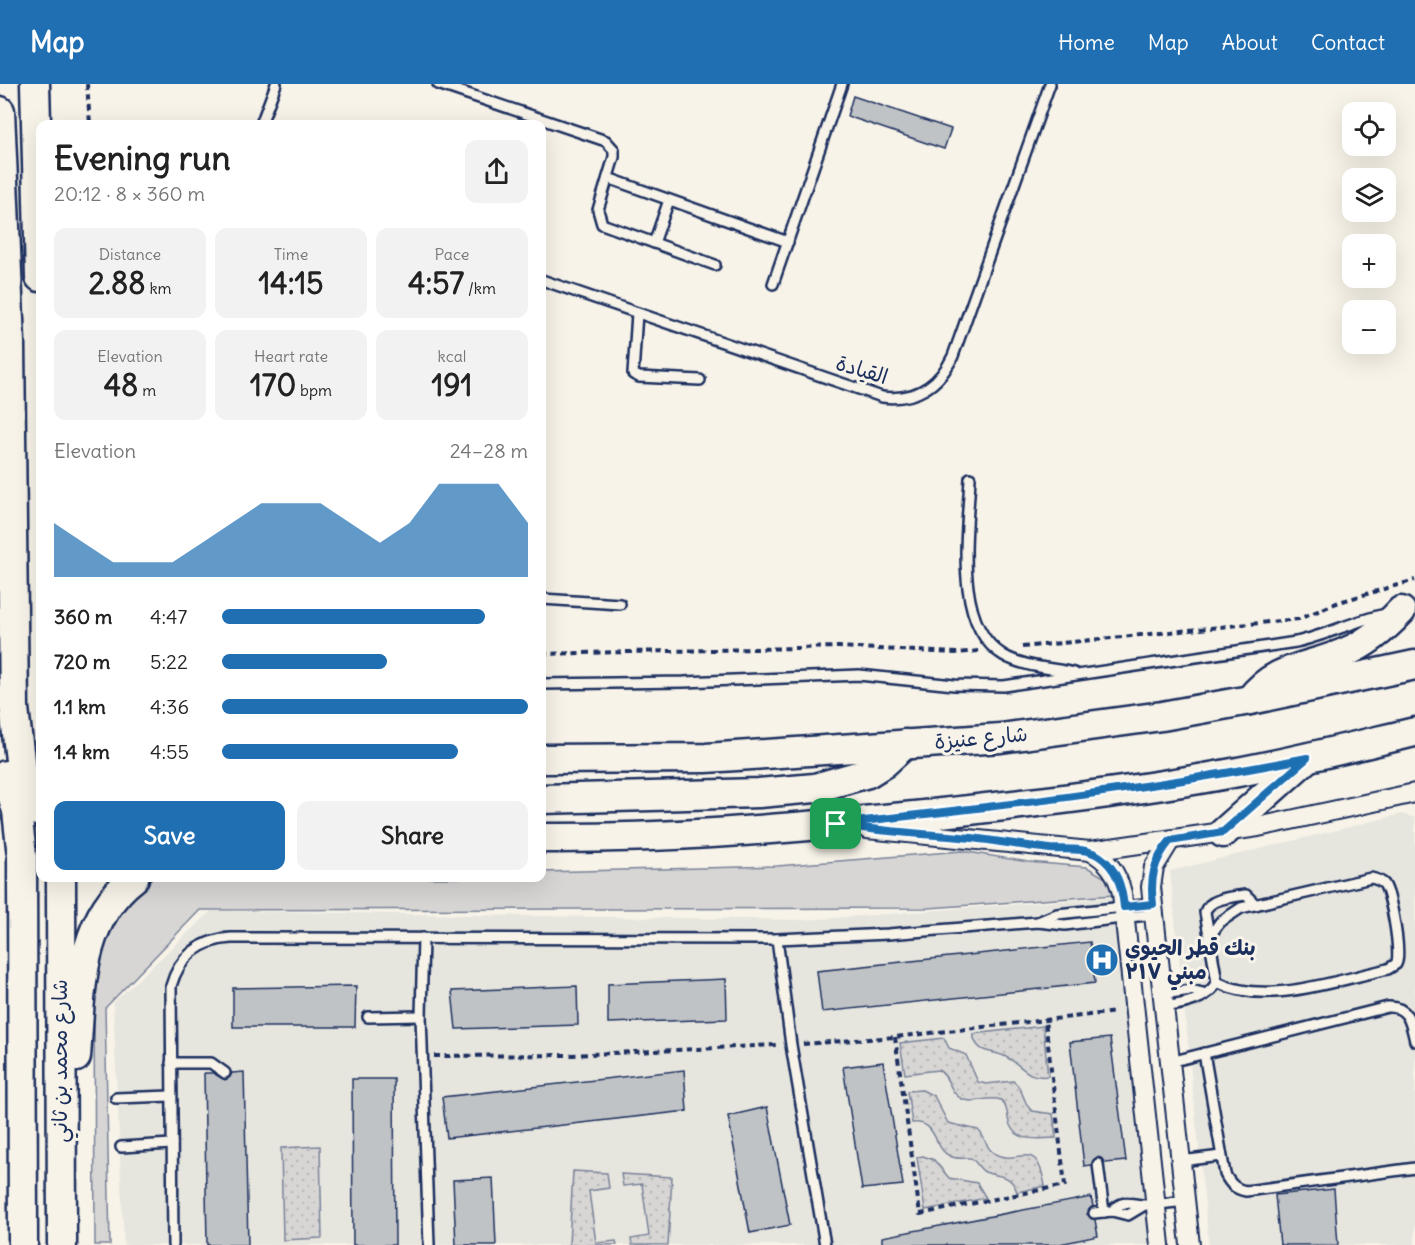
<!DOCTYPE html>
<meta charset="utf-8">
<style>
body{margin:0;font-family:Delius,"Playpen Sans Arabic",sans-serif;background:#f2f2f2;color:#222;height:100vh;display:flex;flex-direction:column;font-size:22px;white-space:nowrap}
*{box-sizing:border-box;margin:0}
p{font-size:20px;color:#767676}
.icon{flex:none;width:33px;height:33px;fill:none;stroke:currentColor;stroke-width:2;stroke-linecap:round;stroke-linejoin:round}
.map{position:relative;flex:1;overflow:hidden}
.details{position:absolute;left:36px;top:36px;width:510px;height:762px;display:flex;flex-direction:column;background:#fff;border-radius:12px;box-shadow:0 6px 24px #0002}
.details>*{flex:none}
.controls{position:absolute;left:1342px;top:18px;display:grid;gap:12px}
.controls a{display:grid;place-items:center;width:54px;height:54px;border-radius:12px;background:#fff;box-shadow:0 6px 24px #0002;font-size:30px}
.pin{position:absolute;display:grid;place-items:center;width:51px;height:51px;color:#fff;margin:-26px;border-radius:12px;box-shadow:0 3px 9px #0006}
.round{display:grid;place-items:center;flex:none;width:63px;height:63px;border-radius:12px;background:#f2f2f2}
.overview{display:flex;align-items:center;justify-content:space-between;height:102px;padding:0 18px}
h1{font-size:33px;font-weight:700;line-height:45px}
.figures{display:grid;grid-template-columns:repeat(3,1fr);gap:9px;height:102px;padding:6px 18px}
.figures div{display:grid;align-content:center;border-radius:12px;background:#f2f2f2;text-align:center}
.figures b{font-size:30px;font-weight:700}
.figures small{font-size:16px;font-weight:400}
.figures p{font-size:16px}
.chart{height:168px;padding:12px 18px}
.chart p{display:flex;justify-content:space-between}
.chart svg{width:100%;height:108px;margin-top:6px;fill:#1f6fb2;opacity:.7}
.button{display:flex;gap:12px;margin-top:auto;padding:12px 18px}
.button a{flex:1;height:69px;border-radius:12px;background:#1f6fb2;color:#fff;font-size:24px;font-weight:700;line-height:69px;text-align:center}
.button a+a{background:#f2f2f2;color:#222}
ul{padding:0 18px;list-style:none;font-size:20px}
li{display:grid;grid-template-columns:96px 72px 1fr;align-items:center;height:45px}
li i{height:15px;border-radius:8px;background:#1f6fb2}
header{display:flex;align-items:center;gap:36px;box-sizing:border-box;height:84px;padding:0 30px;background:#1f6fb2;color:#fff}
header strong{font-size:28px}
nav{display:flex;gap:33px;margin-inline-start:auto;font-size:21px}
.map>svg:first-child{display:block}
</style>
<header>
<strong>Map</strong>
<nav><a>Home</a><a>Map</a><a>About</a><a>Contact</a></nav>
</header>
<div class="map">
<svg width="1415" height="1161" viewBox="0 0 1415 1161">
<defs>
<pattern id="garden-dots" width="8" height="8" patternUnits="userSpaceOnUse" patternTransform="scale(1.5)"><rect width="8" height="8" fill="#d7d6d4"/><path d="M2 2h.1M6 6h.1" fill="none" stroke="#b8b8b8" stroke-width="1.8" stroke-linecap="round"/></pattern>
</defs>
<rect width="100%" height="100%" fill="#f7f3e8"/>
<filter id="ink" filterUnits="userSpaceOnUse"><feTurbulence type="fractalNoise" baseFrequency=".0167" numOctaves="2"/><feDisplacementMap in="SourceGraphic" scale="12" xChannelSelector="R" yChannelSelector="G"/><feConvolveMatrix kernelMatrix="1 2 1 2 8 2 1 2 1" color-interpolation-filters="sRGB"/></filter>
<g filter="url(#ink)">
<!-- built -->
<g fill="#e6e5de">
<polygon points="1402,730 1415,734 1415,1161 1209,1161 1170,787"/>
<polygon points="1117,813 1163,1161 124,1161 113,919 211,827 805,836"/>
</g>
<!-- green -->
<polygon fill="#d7d6d4" stroke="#798299" stroke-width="1.5" points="962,767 1028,778 1087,783 1107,795 1114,811 928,824 200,826 105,924 110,1161 95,1161 94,904 109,836 144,799 153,794 542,794 542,788 777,782"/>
<!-- garden -->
<g fill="url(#garden-dots)" stroke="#798299" stroke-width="1.5">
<path d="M1043,942L1048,992C1026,995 1023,981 1006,973C992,965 977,972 973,950Z"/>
<path d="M944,954L949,964L966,971L978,998L986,1000L1013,997C1024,1004 1022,1018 1032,1027L1053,1030L1056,1054C1036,1055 1012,1059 1008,1034C1007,1026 1006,1022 1001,1016C987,1011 976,1021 962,1015C949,1009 950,992 938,986L905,990L900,959Z"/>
<path d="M922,1006L934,1012L948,1039L978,1046C986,1053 985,1064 994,1069C1018,1084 1036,1050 1045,1102L1017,1108C1011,1089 1000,1094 985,1088C979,1085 977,1078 971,1074C965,1074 958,1075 952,1073C932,1066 939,1036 912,1039L907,1007Z"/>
<polygon points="320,1062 322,1154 283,1156 281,1064"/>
<polygon points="923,1072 934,1076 949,1094 977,1099 986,1114 925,1126 917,1073"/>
<polygon points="573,1087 607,1089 609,1104 589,1107 596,1159 616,1157 617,1161 569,1161"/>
<polygon points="621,1090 672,1093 668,1161 632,1161 631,1155 649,1152 642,1100 623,1102"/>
</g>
<!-- building -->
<g fill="#c0c3c5" stroke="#1b2f5e" stroke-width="1.5">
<polygon points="853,12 951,45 944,65 847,32"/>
<polygon points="1090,858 1095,899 822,928 817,887"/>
<polygon points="726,895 727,935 608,939 608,900"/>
<polygon points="356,902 355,943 233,943 233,904"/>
<polygon points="577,902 578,941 456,945 452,907"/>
<polygon points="1110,954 1126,1077 1105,1079 1101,1074 1097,1073 1091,1081 1084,1082 1070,958"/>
<polygon points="883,978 903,1101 862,1105 843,983"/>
<polygon points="684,986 687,1027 447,1054 442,1013"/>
<polygon points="244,988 248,1161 207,1161 204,989 213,989 225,996 230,993 232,989"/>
<polygon points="352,995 394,995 395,1161 353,1161"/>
<polygon points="767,1023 790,1141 750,1149 728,1032"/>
<polygon points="493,1094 496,1161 456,1161 453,1096"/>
<polygon points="1334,1105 1338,1161 1280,1161 1275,1111"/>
<polygon points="1091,1113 1093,1122 1087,1130 1095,1136 1098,1152 1055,1161 882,1161 882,1153"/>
</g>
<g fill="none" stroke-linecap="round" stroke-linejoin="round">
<!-- lane casing -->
<g stroke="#1b2f5e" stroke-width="14">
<g id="lane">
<polyline points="438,0 606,57 614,66 614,73 598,126 602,140 715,181"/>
<polyline points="261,40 276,0"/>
<polyline points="608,94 788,158"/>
<polyline points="654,159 669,116"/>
<path d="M542,196L882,313C915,317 939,302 953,272L1050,0"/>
<polyline points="773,200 842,0"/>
<polyline points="637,229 633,290 639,293 700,296"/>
<path d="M970,394C968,444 952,540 1003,571C1023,583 1052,584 1074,589"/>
<polyline points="542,515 620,520"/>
<path d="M542,600L684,598L859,591L954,601L1004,602L1296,558C1328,551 1355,536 1386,530"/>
<polyline points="1038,838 1057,830 1153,820"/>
<path d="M1210,852L1220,838L1241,824L1371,794C1376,795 1380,796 1384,800C1391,810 1402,871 1396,880L1388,885C1337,896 1265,923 1217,898"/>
<polyline points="423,854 421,932 429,1161"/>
<polyline points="777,855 791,961 825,1161"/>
<polyline points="1163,910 1191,906 1203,909"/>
<path d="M1164,923C1184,920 1207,916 1217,898L1205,828C1209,814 1233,813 1246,811L1256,821"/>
<polyline points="368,933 421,932"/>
<path d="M1204,969L1225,1090C1230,1100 1235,1105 1246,1107L1415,1084"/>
<path d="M1170,978L1388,923C1409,922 1411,940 1415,957"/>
<polyline points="171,979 211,979 225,989"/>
<polyline points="116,1014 171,1012"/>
<polyline points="121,1063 172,1060"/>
<polyline points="1181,1077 1221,1072"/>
<polyline points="1098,1080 1104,1128"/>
<path d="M1112,1127C1125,1113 1132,1122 1146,1121C1159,1121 1172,1118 1185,1117"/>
<polyline points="1094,1129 1112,1127 1128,1131 1143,1122"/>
<path d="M173,1161L171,902C179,873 200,856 231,854L777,855L888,850L1038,838L1065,841L1154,830"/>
</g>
</g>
<!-- street casing -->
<g stroke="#1b2f5e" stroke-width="22">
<g id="street">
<polyline points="867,745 1090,767 1258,743 1415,709"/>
<polyline points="1170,757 1154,783 1151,803 1190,1161"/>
<path d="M1090,767C1108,776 1117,789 1122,809L1160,1161"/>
</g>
</g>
<!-- primary casing -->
<g stroke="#1b2f5e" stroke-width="33">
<g id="primary">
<polyline points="35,0 40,193"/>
<polyline points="0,27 10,258 14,624 21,685 40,728"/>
<path d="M1250,616C1275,582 1310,584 1346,568C1368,559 1385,544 1401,527"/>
<polyline points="542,675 706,674 1001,654 1162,632 1250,616 1415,581"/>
<polyline points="6,691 17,727 22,772 23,1161"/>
<polyline points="542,715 759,709 815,704 868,689 884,679 905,660"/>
<polyline points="1223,749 1307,674"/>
<path d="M542,754C663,755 784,745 904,733C1016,721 1128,709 1238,688C1297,677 1356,662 1415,648"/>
<polyline points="61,794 62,1161"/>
<path d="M76,973C81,909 78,837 134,794"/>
</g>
</g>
<!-- path -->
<g stroke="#1b2f5e" stroke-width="4" stroke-dasharray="6 4.5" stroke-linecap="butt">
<polyline points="87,0 90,40"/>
<polyline points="1022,563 1299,535 1339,518 1415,496"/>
<polyline points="542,570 839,563 957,569 979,567"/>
<polyline points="895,953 920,1130 1065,1101 1045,936"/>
<polyline points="803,960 895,953 1116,928"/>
<polyline points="434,972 572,971 777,961"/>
</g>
<!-- lane -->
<use href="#lane" stroke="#f7f3e8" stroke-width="9"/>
<!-- street -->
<use href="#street" stroke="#f7f3e8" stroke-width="18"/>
<!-- primary -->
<use href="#primary" stroke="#f7f3e8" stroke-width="28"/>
</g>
</g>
<g fill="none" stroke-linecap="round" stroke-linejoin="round" filter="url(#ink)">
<!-- route casing -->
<g stroke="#fff" stroke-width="12">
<path id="route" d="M1307,674L1223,748L1170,757C1153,777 1150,796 1153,820L1124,823C1122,803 1117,784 1099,772C1086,763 1065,766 1050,765C1024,762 998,757 972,754C926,750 881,748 836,740C994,723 1151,705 1307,674Z"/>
</g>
<!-- route -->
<use href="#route" stroke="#1f6fb2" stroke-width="8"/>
</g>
<!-- icons -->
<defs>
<g id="hospital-disc" transform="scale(1.725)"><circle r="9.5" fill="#1f6fb2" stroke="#f7f3e8"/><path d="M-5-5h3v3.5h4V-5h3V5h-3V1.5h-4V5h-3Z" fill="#fff"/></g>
</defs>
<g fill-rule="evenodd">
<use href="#hospital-disc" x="1102" y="876"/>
</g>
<g text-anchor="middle" stroke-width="6" stroke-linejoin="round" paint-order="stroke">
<!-- street labels -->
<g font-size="21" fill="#1b2f5e" stroke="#f7f3e8">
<text transform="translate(862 286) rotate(17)" y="7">القيادة</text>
<text transform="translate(981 654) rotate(-5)" y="7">شارع عنيزة</text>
<text transform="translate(60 977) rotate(-90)" y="7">شارع محمد بن ثاني</text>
</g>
<!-- poi labels -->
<g font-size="21" font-weight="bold" fill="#1b2f5e" stroke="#f7f3e8" text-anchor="start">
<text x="1125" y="871">بنك قطر الحيوي<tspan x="1125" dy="24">مبني ٣١٧</tspan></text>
</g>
</g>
</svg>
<div class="controls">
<a><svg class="icon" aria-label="locate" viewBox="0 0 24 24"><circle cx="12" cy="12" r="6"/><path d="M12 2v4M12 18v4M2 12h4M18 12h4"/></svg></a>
<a><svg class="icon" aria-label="layers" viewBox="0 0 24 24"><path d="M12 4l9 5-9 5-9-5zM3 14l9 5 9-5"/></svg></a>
<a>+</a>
<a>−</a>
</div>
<div class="pin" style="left:836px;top:740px;background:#1e9e55"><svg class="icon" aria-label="arrive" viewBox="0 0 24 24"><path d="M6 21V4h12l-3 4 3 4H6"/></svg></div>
<section class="details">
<div class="overview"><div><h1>Evening run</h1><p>20:12 · 8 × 360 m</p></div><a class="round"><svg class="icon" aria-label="share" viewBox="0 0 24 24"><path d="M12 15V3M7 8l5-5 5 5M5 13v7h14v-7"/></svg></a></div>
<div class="figures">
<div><p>Distance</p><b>2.88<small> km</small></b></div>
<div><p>Time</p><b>14:15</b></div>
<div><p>Pace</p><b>4:57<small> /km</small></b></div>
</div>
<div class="figures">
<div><p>Elevation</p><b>48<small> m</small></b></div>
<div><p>Heart rate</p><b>170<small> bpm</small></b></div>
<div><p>kcal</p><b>191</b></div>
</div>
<div class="chart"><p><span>Elevation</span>24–28 m</p>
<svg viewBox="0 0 160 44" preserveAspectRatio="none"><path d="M0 44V22L10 30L20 38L30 38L40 38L50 30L60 22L70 14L80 14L90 14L100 22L110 30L120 22L130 6L140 6L150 6L160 22V44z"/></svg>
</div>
<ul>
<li><b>360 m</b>4:47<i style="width:86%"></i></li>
<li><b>720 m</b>5:22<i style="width:54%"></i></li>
<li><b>1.1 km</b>4:36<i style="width:100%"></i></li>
<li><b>1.4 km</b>4:55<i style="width:77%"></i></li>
</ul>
<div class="button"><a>Save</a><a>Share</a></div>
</section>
</div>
